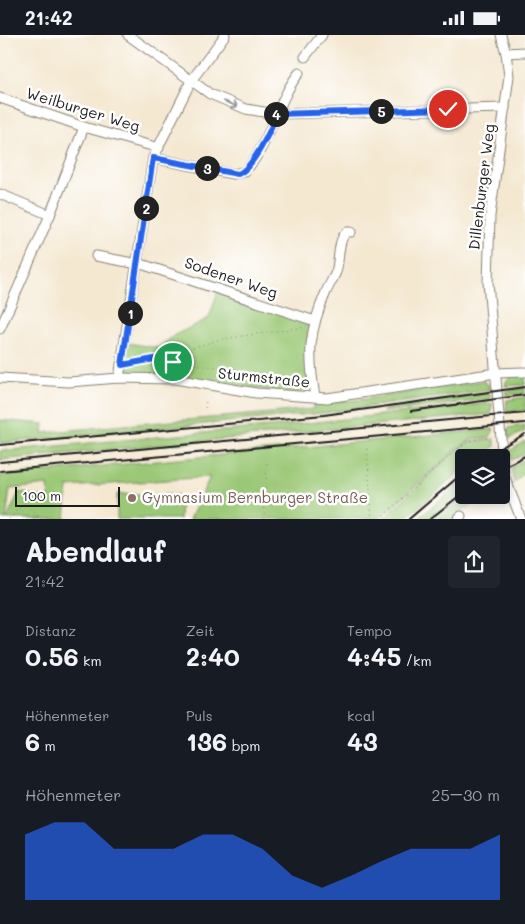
<!DOCTYPE html>
<html lang="de">
<meta charset="utf-8">
<style>
body{margin:0;font-family:Mali,sans-serif;background:#20242c;color:#f1f3f6;height:100vh;display:flex;flex-direction:column;font-size:19px;white-space:nowrap}
*{box-sizing:border-box;margin:0}
p{font-size:16px;color:#9ea1a6}
.icon{flex:none;width:28px;height:28px;fill:none;stroke:currentColor;stroke-width:2;stroke-linecap:round;stroke-linejoin:round}
.map{position:relative;height:484px;overflow:hidden}
.panel{display:flex;flex-direction:column;background:#171b24;flex:1}
.panel>*{flex:none}
.tools{position:absolute;left:455px;top:414px;display:grid;gap:10px}
.tools a{display:grid;place-items:center;width:55px;height:55px;border-radius:5px;background:#171b24;box-shadow:0 2px 8px #0003;font-size:25px}
.scale{position:absolute;left:15px;bottom:12px;width:105px;box-sizing:border-box;padding-left:5px;border:2px solid #1c1c1c;border-top:0;font-size:14px;line-height:18px;white-space:nowrap;color:#1c1c1c;-webkit-text-stroke:4px #fff;paint-order:stroke}
.pin{position:absolute;display:grid;place-items:center;width:42px;height:42px;color:#fff;margin:-21px;border:2px solid #fff;border-radius:50%;box-shadow:0 1px 5px #0007}
.km{position:absolute;width:25px;height:25px;margin:-12px;border-radius:50%;background:#222;color:#fff;font-size:14px;line-height:25px;text-align:center}
.round{display:grid;place-items:center;flex:none;width:52px;height:52px;border-radius:5px;background:#20242c}
.overview{display:flex;align-items:center;justify-content:space-between;height:85px;padding:0 25px}
h1{font-size:28px;font-weight:700;line-height:38px}
.figures{display:grid;grid-template-columns:repeat(3,1fr);gap:8px;height:85px;padding:5px 25px}
.figures div{display:grid;align-content:center}
.figures b{font-size:25px;font-weight:700}
.figures small{font-size:14px;font-weight:400}
.figures p{font-size:14px}
.chart{height:140px;padding:10px 25px}
.chart p{display:flex;justify-content:space-between}
.chart svg{width:100%;height:90px;margin-top:5px;fill:#2563eb;opacity:.7}
.status{display:flex;justify-content:space-between;align-items:center;height:35px;padding:0 25px;background:#171b24;direction:ltr}
.status svg{height:14px;fill:currentColor}
.map>svg:first-child{display:block}
</style>
<div class="status"><b>21:42</b><svg viewBox="0 0 49 12"><path d="M0 12V9h3v3zM5 12V6h3v6zM10 12V3h3v9zM15 12V0h3v12zM26 1h20v11H26zM47 4h2v5h-2z"/></svg></div>
<div class="map">
<svg width="525" height="484" viewBox="0 0 525 484">
<rect width="100%" height="100%" fill="#fff"/>
<filter id="ink" filterUnits="userSpaceOnUse"><feTurbulence type="fractalNoise" baseFrequency=".02" numOctaves="2"/><feDisplacementMap in="SourceGraphic" scale="10" xChannelSelector="R" yChannelSelector="G"/><feConvolveMatrix kernelMatrix="1 2 1 2 8 2 1 2 1" color-interpolation-filters="sRGB"/></filter>
<filter id="wash" filterUnits="userSpaceOnUse"><feTurbulence type="fractalNoise" baseFrequency=".0096" numOctaves="4" result="noise"/><feDisplacementMap in="SourceGraphic" scale="20" xChannelSelector="R" yChannelSelector="G"/><feGaussianBlur stdDeviation="1.12" result="paint"/><feColorMatrix in="noise" values="0 0 0 0 0 0 0 0 0 0 0 0 0 0 0 0 0 1.4 0 .05"/><feComposite in="paint" operator="in"/></filter>
<g filter="url(#wash)">
<rect width="100%" height="100%" fill="#f4e8d1"/>
<!-- green -->
<g fill="#9bc876" stroke="#5c7249">
<polygon points="218,256 307,286 310,293 306,318 309,350 307,355 293,359 173,341 124,339 128,308 159,313 173,301 209,283"/>
<path d="M525,339V350L505,351C506,340 516,340 525,339Z"/>
<path d="M483,346L489,350V355L323,378L0,408V385L44,389L43,398C133,388 223,383 313,374L315,368L358,365Z"/>
<polygon points="525,353 525,359 506,360 506,356"/>
<polygon points="490,358 490,364 383,377 386,373"/>
<polygon points="525,362 525,376 506,376 507,365"/>
<polygon points="492,368 491,379 0,425 0,416 280,391"/>
<polygon points="525,390 525,396 509,404 508,393"/>
<polygon points="494,394 490,402 472,404 454,416 379,484 190,484 210,442 68,452 65,484 7,484 19,457 49,464 48,450 10,454 6,484 0,484 0,441"/>
<polygon points="491,404 495,406 495,411 479,422 464,422 464,433 405,484 383,484 451,420 469,407"/>
<polygon points="525,406 525,419 512,425 510,416"/>
<polygon points="525,424 525,437 514,448 511,432"/>
<polygon points="464,444 464,455 428,484 418,484"/>
<polygon points="117,459 178,460 181,463 180,484 117,484"/>
<polygon points="466,460 489,460 463,476 455,484 435,484"/>
</g>
</g>
<g filter="url(#ink)">
<g fill="none" stroke-linecap="round" stroke-linejoin="round">
<!-- minor casing -->
<g stroke="#888276" stroke-width="11">
<g id="minor">
<polyline points="128,0 210,59 246,74 276,79 505,73"/>
<polyline points="501,0 506,18 509,41 490,181 488,247 504,440 521,484"/>
<polyline points="506,18 525,17"/>
<polyline points="305,22 322,0"/>
<polyline points="0,63 84,92 159,113"/>
<path d="M153,123L233,139L244,137C270,111 276,67 299,38"/>
<polyline points="0,159 50,180"/>
<polyline points="96,221 138,229"/>
<polyline points="138,228 315,286"/>
<polyline points="0,294 50,180 84,92"/>
<polyline points="0,343 69,347 119,343 175,344 256,358 327,363 496,338 525,337"/>
<polyline points="119,343 153,123 191,46 225,0"/>
<path d="M315,362C308,319 308,298 326,257C329,250 333,244 336,237C340,225 337,205 347,197H351"/>
<polyline points="458,484 461,481"/>
</g>
</g>
<!-- path -->
<g stroke="#888276" stroke-width="1" stroke-dasharray="1 4" stroke-linecap="butt">
<path d="M155,324C179,328 293,340 305,350"/>
<polyline points="130,328 154,324 222,304 306,292"/>
<polyline points="205,373 206,366"/>
<polyline points="367,414 372,484"/>
<polyline points="9,484 24,468 42,484"/>
<polyline points="264,484 267,424"/>
<polyline points="380,484 457,414 472,405 493,402"/>
</g>
<!-- minor -->
<use href="#minor" stroke="#fff" stroke-width="9"/>
<!-- rail -->
<g stroke="#1c1c1c" stroke-width="2">
<polyline points="411,376 525,360"/>
<polyline points="0,410 324,380 525,352"/>
<polyline points="484,422 525,399"/>
<polyline points="0,427 525,378"/>
<polyline points="501,433 525,421"/>
<polyline points="0,436 525,388"/>
<polyline points="409,484 464,437"/>
<polyline points="430,484 464,457"/>
</g>
</g>
<!-- one-way arrows -->
<defs><path id="oneway-shaft" d="M-6 0H5M1.5-3L5.5 0L1.5 3" fill="none" stroke-width="1.6" stroke-linecap="round" stroke-linejoin="round" transform="scale(1.25)"/></defs>
<use stroke="#999" href="#oneway-shaft" transform="translate(231 69) rotate(22)"/>
</g>
<g fill="none" stroke-linecap="round" stroke-linejoin="round" filter="url(#ink)">
<!-- route casing -->
<g stroke="#fff" stroke-width="10">
<path id="route" d="M173,327L154,324L122,330L153,123L238,139C252,134 272,94 276,79L448,74"/>
</g>
<!-- route -->
<use href="#route" stroke="#2563eb" stroke-width="6"/>
</g>
<!-- markers -->
<circle fill="#8d6e63" stroke="#fff" stroke-width="2" cx="132" cy="463" r="5"/>
<g text-anchor="middle" stroke-width="5" stroke-linejoin="round" paint-order="stroke">
<!-- street labels -->
<g font-size="15" fill="#1c1c1c" stroke="#fff">
<text transform="translate(83 75) rotate(17)" y="5">Weilburger Weg</text>
<text transform="translate(482 152) rotate(-83)" y="5">Dillenburger Weg</text>
<text transform="translate(231 243) rotate(19)" y="5">Sodener Weg</text>
<text transform="translate(264 343) rotate(6)" y="5">Sturmstraße</text>
</g>
<!-- education labels -->
<g font-size="15" fill="#785e54" stroke="#fff" text-anchor="start">
<text x="142" y="468">Gymnasium Bernburger Straße</text>
</g>
</g>
</svg>
<div class="tools">
<a><svg class="icon" aria-label="layers" viewBox="0 0 24 24"><path d="M12 4l9 5-9 5-9-5zM3 14l9 5 9-5"/></svg></a>
</div>
<div class="scale">100 m</div>
<div class="pin" style="left:173px;top:327px;background:#1e9e55"><svg class="icon" aria-label="arrive" viewBox="0 0 24 24"><path d="M6 21V4h12l-3 4 3 4H6"/></svg></div>
<div class="pin" style="left:448px;top:74px;background:#d93025"><svg class="icon" aria-label="check" viewBox="0 0 24 24"><path d="M5 12l5 5 9-10"/></svg></div>
<b class="km" style="left:130px;top:278px">1</b>
<b class="km" style="left:146px;top:173px">2</b>
<b class="km" style="left:207px;top:133px">3</b>
<b class="km" style="left:276px;top:79px">4</b>
<b class="km" style="left:381px;top:76px">5</b>
</div>
<section class="panel">
<div class="overview"><div><h1>Abendlauf</h1><p>21:42</p></div><a class="round"><svg class="icon" aria-label="share" viewBox="0 0 24 24"><path d="M12 15V3M7 8l5-5 5 5M5 13v7h14v-7"/></svg></a></div>
<div class="figures">
<div><p>Distanz</p><b>0.56<small> km</small></b></div>
<div><p>Zeit</p><b>2:40</b></div>
<div><p>Tempo</p><b>4:45<small> /km</small></b></div>
</div>
<div class="figures">
<div><p>Höhenmeter</p><b>6<small> m</small></b></div>
<div><p>Puls</p><b>136<small> bpm</small></b></div>
<div><p>kcal</p><b>43</b></div>
</div>
<div class="chart"><p><span>Höhenmeter</span>25–30 m</p>
<svg viewBox="0 0 160 44" preserveAspectRatio="none"><path d="M0 44V12L10 6L20 6L30 19L40 19L50 19L60 12L70 12L80 19L90 32L100 38L110 32L120 25L130 19L140 19L150 19L160 12V44z"/></svg>
</div>
</section>
